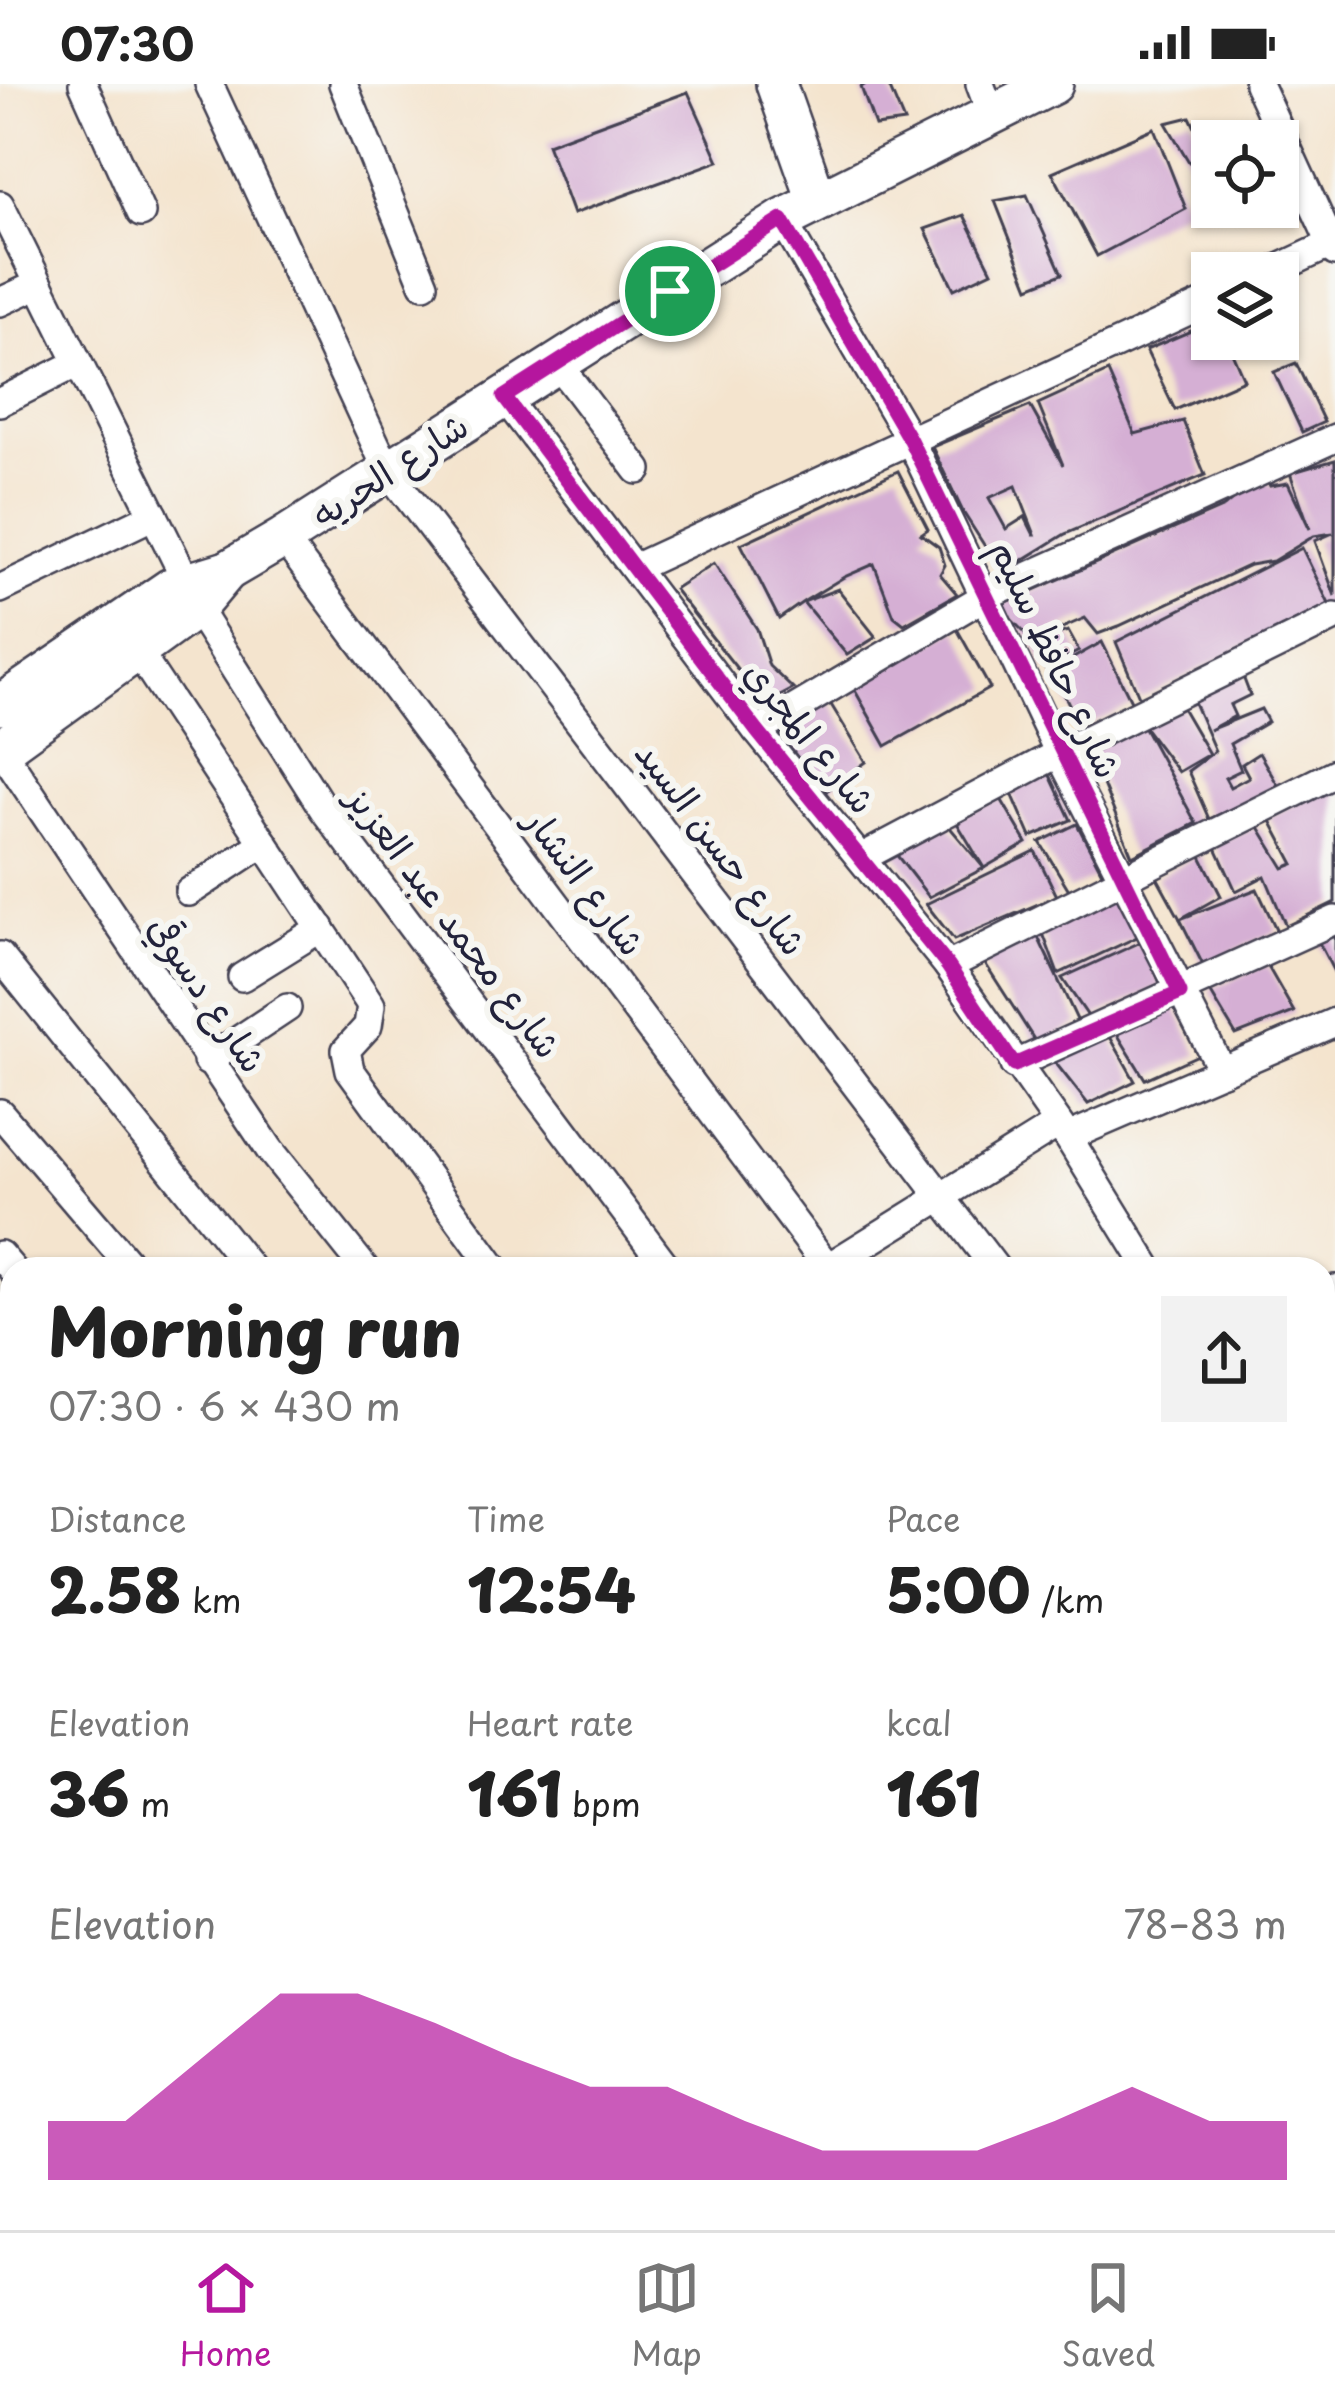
<!DOCTYPE html>
<meta charset="utf-8">
<style>
body{margin:0;font-family:"Playpen Sans","Playpen Sans Arabic",sans-serif;background:#f2f2f2;color:#222;height:100vh;display:flex;flex-direction:column;font-size:45px;white-space:nowrap}
*{box-sizing:border-box;margin:0}
p{font-size:39px;color:#767676}
.icon{flex:none;width:66px;height:66px;fill:none;stroke:currentColor;stroke-width:2;stroke-linecap:round;stroke-linejoin:round}
.map{position:relative;flex:1;overflow:hidden}
.drawer{position:absolute;left:0px;top:1173px;width:1335px;height:975px;display:flex;flex-direction:column;background:#fff;border-radius:36px 36px 0 0;box-shadow:0 3px 9px #0004}
.drawer>*{flex:none}
.buttons{position:absolute;left:1191px;top:36px;display:grid;gap:24px}
.buttons a{display:grid;place-items:center;width:108px;height:108px;border-radius:0px;background:#fff;box-shadow:0 3px 9px #0004;font-size:60px}
.pin{position:absolute;display:grid;place-items:center;width:102px;height:102px;color:#fff;margin:-51px;border:6px solid #fff;border-radius:50%;box-shadow:0 3px 12px #0007}
.round{display:grid;place-items:center;flex:none;width:126px;height:126px;border-radius:0px;background:#f2f2f2}
.headline{display:flex;align-items:center;justify-content:space-between;height:204px;padding:0 48px}
h1{font-size:66px;font-weight:800;line-height:90px}
.stats{display:grid;grid-template-columns:repeat(3,1fr);gap:18px;height:204px;padding:12px 48px}
.stats div{display:grid;align-content:center}
.stats b{font-size:60px;font-weight:800}
.stats small{font-size:33px;font-weight:400}
.stats p{font-size:33px}
.chart{height:336px;padding:24px 48px}
.chart p{display:flex;justify-content:space-between}
.chart svg{width:100%;height:216px;margin-top:12px;fill:#b5179e;opacity:.7}
.status{display:flex;justify-content:space-between;align-items:center;height:84px;padding:0 60px;background:#fff;direction:ltr}
.status svg{height:33px;fill:currentColor}
.tab-bar{display:flex;justify-content:space-around;align-items:center;height:168px;border-top:3px solid #e0e0e0;background:#fff;font-size:33px;color:#767676}
.tab-bar a{display:grid;justify-items:center;gap:6px}
.tab-bar .current{color:#b5179e}
.map>svg:first-child{display:block}
</style>
<div class="status"><b>07:30</b><svg viewBox="0 0 49 12"><path d="M0 12V9h3v3zM5 12V6h3v6zM10 12V3h3v9zM15 12V0h3v12zM26 1h20v11H26zM47 4h2v5h-2z"/></svg></div>
<div class="map">
<svg width="1335" height="2146" viewBox="0 0 1335 2146">
<rect width="100%" height="100%" fill="#f6f6f2"/>
<filter id="ink" filterUnits="userSpaceOnUse"><feTurbulence type="fractalNoise" baseFrequency=".00833" numOctaves="2"/><feDisplacementMap in="SourceGraphic" scale="24" xChannelSelector="R" yChannelSelector="G"/><feConvolveMatrix kernelMatrix="1 2 1 2 8 2 1 2 1" color-interpolation-filters="sRGB"/></filter>
<filter id="wash" filterUnits="userSpaceOnUse"><feTurbulence type="fractalNoise" baseFrequency=".004" numOctaves="4" result="noise"/><feDisplacementMap in="SourceGraphic" scale="48" xChannelSelector="R" yChannelSelector="G"/><feGaussianBlur stdDeviation="2.7" result="paint"/><feColorMatrix in="noise" values="0 0 0 0 0 0 0 0 0 0 0 0 0 0 0 0 0 1.4 0 .05"/><feComposite in="paint" operator="in"/></filter>
<g filter="url(#wash)">
<rect width="100%" height="100%" fill="#f4e4ce"/>
<!-- water -->
<g fill="#59aad4" stroke="#3e6688" stroke-width="3">
<polygon points="1335,1821 1335,2089 1323,2095 1323,1824"/>
<polygon points="777,2136 1226,2136 1205,2146 762,2146"/>
</g>
<g id="blocks">
<!-- building -->
<g fill="#d5afd4" fill-rule="evenodd">
<polygon points="866,0 888,0 904,38 875,42 861,3"/>
<polygon points="688,8 719,77 573,130 547,60"/>
<polygon points="1190,33 1208,71 1189,78 1166,39"/>
<polygon points="1154,44 1186,125 1097,172 1052,88"/>
<polygon points="1027,111 1062,190 1029,203 995,117"/>
<polygon points="964,131 992,187 954,205 925,145"/>
<polygon points="1212,238 1212,255 1226,255 1244,296 1175,326 1146,266"/>
<polygon points="1296,279 1324,338 1302,348 1274,288"/>
<path d="M1108,288L1135,350L1183,337L1205,391L1065,450L1002,489L963,428L932,363L1030,322L1063,381L1038,320ZM1016,402L1035,451H1034L1025,433L1006,445L989,414Z"/>
<polygon points="1335,376 1335,512 1315,457 1333,449 1314,452 1273,477 1250,481 1119,542 1098,550 1085,534 1033,557 1068,547 1079,567 1045,585 1033,557 998,522 1224,423 1250,401 1267,396 1270,402 1288,399 1310,445 1290,389"/>
<polygon points="898,387 928,445 921,450 939,463 945,481 940,490 957,510 904,540 894,532 874,480 844,493 803,518 838,505 876,553 847,571 803,518 779,535 741,460"/>
<polygon points="1302,464 1329,520 1140,615 1116,558"/>
<polygon points="714,479 757,545 769,582 793,605 765,620 674,505"/>
<polygon points="957,545 990,604 886,662 853,603"/>
<polygon points="1102,558 1133,621 1081,644 1052,586"/>
<polygon points="1242,590 1250,611 1230,621 1235,632 1209,646 1261,625 1268,638 1230,660 1241,686 1225,694 1230,703 1249,693 1242,680 1259,669 1279,703 1209,735 1188,687 1215,667 1192,614"/>
<polygon points="827,614 866,678 825,708 779,650"/>
<polygon points="1181,622 1209,670 1178,688 1142,640 1196,739 1132,772 1089,666 1142,640"/>
<polygon points="1048,687 1071,736 1031,753 1010,705"/>
<polygon points="1335,700 1335,818 1286,842 1265,792 1236,807 1214,759 1259,743 1284,784 1294,780 1269,733"/>
<polygon points="1001,715 1027,759 984,784 954,734"/>
<polygon points="947,740 984,784 929,813 892,765"/>
<polygon points="1077,740 1103,790 1069,806 1040,758"/>
<polygon points="1035,767 1057,812 954,856 926,820"/>
<polygon points="1200,770 1221,812 1180,835 1157,793"/>
<polygon points="1257,805 1277,847 1203,881 1180,835"/>
<polygon points="1116,810 1139,852 1058,890 1041,844"/>
<polygon points="1037,851 1079,940 1037,960 983,876"/>
<polygon points="1335,851 1335,890 1319,859"/>
<polygon points="1143,857 1161,902 1090,935 1062,894"/>
<polygon points="1267,881 1294,928 1236,951 1209,906"/>
<polygon points="1174,920 1198,971 1145,995 1116,948"/>
<polygon points="1109,951 1135,997 1088,1020 1054,977"/>
</g>
</g>
</g>
<g filter="url(#ink)">
<use href="#blocks" fill-opacity="0" stroke="#423f51" stroke-width="3"/>
<g fill="none" stroke-linecap="round" stroke-linejoin="round">
<!-- street casing -->
<g stroke="#423f51" stroke-width="32">
<g id="street">
<polyline points="83,0 141,129"/>
<polyline points="209,0 388,387 996,1185"/>
<polyline points="343,0 424,200"/>
<polyline points="980,0 991,29"/>
<polyline points="1258,0 1335,168"/>
<polyline points="0,121 186,496"/>
<polyline points="782,136 910,356 1059,669 1222,987"/>
<polyline points="1269,189 1331,160"/>
<polyline points="0,218 39,200"/>
<polyline points="557,279 638,386"/>
<polyline points="504,313 757,647 948,882 1068,1053 1149,1185"/>
<polyline points="0,318 78,279"/>
<polyline points="283,454 829,1185"/>
<polyline points="634,484 1212,216"/>
<polyline points="0,505 154,431"/>
<polyline points="196,524 324,726 668,1185"/>
<polyline points="128,553 371,921 368,942 346,966 350,986 495,1185"/>
<polyline points="757,647 987,511 1335,354"/>
<polyline points="1,665 270,1066 365,1185"/>
<polyline points="861,774 1059,669 1335,533"/>
<polyline points="189,808 264,759"/>
<polyline points="0,872 251,1185"/>
<polyline points="948,882 1335,689"/>
<polyline points="242,893 321,844"/>
<polyline points="207,977 287,924"/>
<polyline points="1014,981 1335,836"/>
<polyline points="0,1029 133,1185"/>
<polyline points="1068,1053 1335,938"/>
<polyline points="0,1171 12,1185"/>
<polyline points="825,1185 1058,1040"/>
<polyline points="1323,1210 1335,1205"/>
<polyline points="0,1359 12,1373"/>
<polyline points="1323,1361 1335,1359"/>
<polyline points="0,1515 12,1528"/>
<polyline points="0,1592 12,1605"/>
<polyline points="0,1731 12,1744"/>
<polyline points="0,1811 12,1798"/>
<polyline points="0,1835 12,1847"/>
<polyline points="0,1933 12,1946"/>
</g>
</g>
<!-- secondary casing -->
<g stroke="#423f51" stroke-width="44">
<g id="secondary">
<polyline points="776,0 817,116"/>
<polyline points="0,621 171,504 227,487 283,454 782,136 1053,0"/>
<polyline points="0,666 196,524 227,487"/>
</g>
</g>
<!-- primary casing -->
<g stroke="#423f51" stroke-width="46">
<g id="primary">
<polyline points="1323,1606 1335,1603"/>
<polyline points="1323,1656 1335,1653"/>
<polyline points="417,2146 428,2136"/>
<polyline points="489,2146 500,2136"/>
</g>
</g>
<!-- path -->
<g stroke="#423f51" stroke-width="6" stroke-dasharray="9 9" stroke-linecap="butt">
<polyline points="1323,1760 1335,1757"/>
<polyline points="1323,1800 1335,1797"/>
<polyline points="642,2146 655,2136"/>
<polyline points="709,2146 723,2136"/>
</g>
<!-- street -->
<use href="#street" stroke="#fff" stroke-width="27"/>
<!-- secondary -->
<use href="#secondary" stroke="#fff" stroke-width="39"/>
<!-- primary -->
<use href="#primary" stroke="#fff" stroke-width="42"/>
</g>
</g>
<g fill="none" stroke-linecap="round" stroke-linejoin="round" filter="url(#ink)">
<!-- route casing -->
<g stroke="#fff" stroke-width="24">
<polygon id="route" points="782,136 910,356 1180,909 1014,981 948,882 757,647 504,313"/>
</g>
<!-- route -->
<use href="#route" stroke="#b5179e" stroke-width="15"/>
</g>
<g text-anchor="middle" stroke-width="12" stroke-linejoin="round" paint-order="stroke">
<!-- street labels -->
<g font-size="36" fill="#22223b" stroke="#f6f6f2">
<text transform="translate(390 386) rotate(-33)" y="13">شارع الحريه</text>
<text transform="translate(1056 575) rotate(65)" y="13">شارع حافظ سليم</text>
<text transform="translate(810 653) rotate(51)" y="13">شارع المجري</text>
<text transform="translate(721 764) rotate(53)" y="13">شارع حسن السيد</text>
<text transform="translate(585 798) rotate(53)" y="13">شارع النشار</text>
<text transform="translate(454 838) rotate(53)" y="13">شارع محمد عبد العزيز</text>
<text transform="translate(207 910) rotate(56)" y="13">شارع دسوقي</text>
</g>
</g>
</svg>
<div class="buttons">
<a><svg class="icon" aria-label="locate" viewBox="0 0 24 24"><circle cx="12" cy="12" r="6"/><path d="M12 2v4M12 18v4M2 12h4M18 12h4"/></svg></a>
<a><svg class="icon" aria-label="layers" viewBox="0 0 24 24"><path d="M12 4l9 5-9 5-9-5zM3 14l9 5 9-5"/></svg></a>
</div>
<div class="pin" style="left:670px;top:207px;background:#1e9e55"><svg class="icon" aria-label="arrive" viewBox="0 0 24 24"><path d="M6 21V4h12l-3 4 3 4H6"/></svg></div>
<section class="drawer">
<div class="headline"><div><h1>Morning run</h1><p>07:30 · 6 × 430 m</p></div><a class="round"><svg class="icon" aria-label="share" viewBox="0 0 24 24"><path d="M12 15V3M7 8l5-5 5 5M5 13v7h14v-7"/></svg></a></div>
<div class="stats">
<div><p>Distance</p><b>2.58<small> km</small></b></div>
<div><p>Time</p><b>12:54</b></div>
<div><p>Pace</p><b>5:00<small> /km</small></b></div>
</div>
<div class="stats">
<div><p>Elevation</p><b>36<small> m</small></b></div>
<div><p>Heart rate</p><b>161<small> bpm</small></b></div>
<div><p>kcal</p><b>161</b></div>
</div>
<div class="chart"><p><span>Elevation</span>78–83 m</p>
<svg viewBox="0 0 160 44" preserveAspectRatio="none"><path d="M0 44V32L10 32L20 19L30 6L40 6L50 12L60 19L70 25L80 25L90 32L100 38L110 38L120 38L130 32L140 25L150 32L160 32V44z"/></svg>
</div>
</section>
</div>
<nav class="tab-bar">
<a class="current"><svg class="icon" aria-label="home" viewBox="0 0 24 24"><path d="M3 11l9-7 9 7M6 9v11h12V9"/></svg>Home</a>
<a><svg class="icon" aria-label="map" viewBox="0 0 24 24"><path d="M3 6l6-2 6 2 6-2v14l-6 2-6-2-6 2zM9 4v14M15 6v14"/></svg>Map</a>
<a><svg class="icon" aria-label="saved" viewBox="0 0 24 24"><path d="M7 4h10v16l-5-4-5 4z"/></svg>Saved</a>
</nav>
